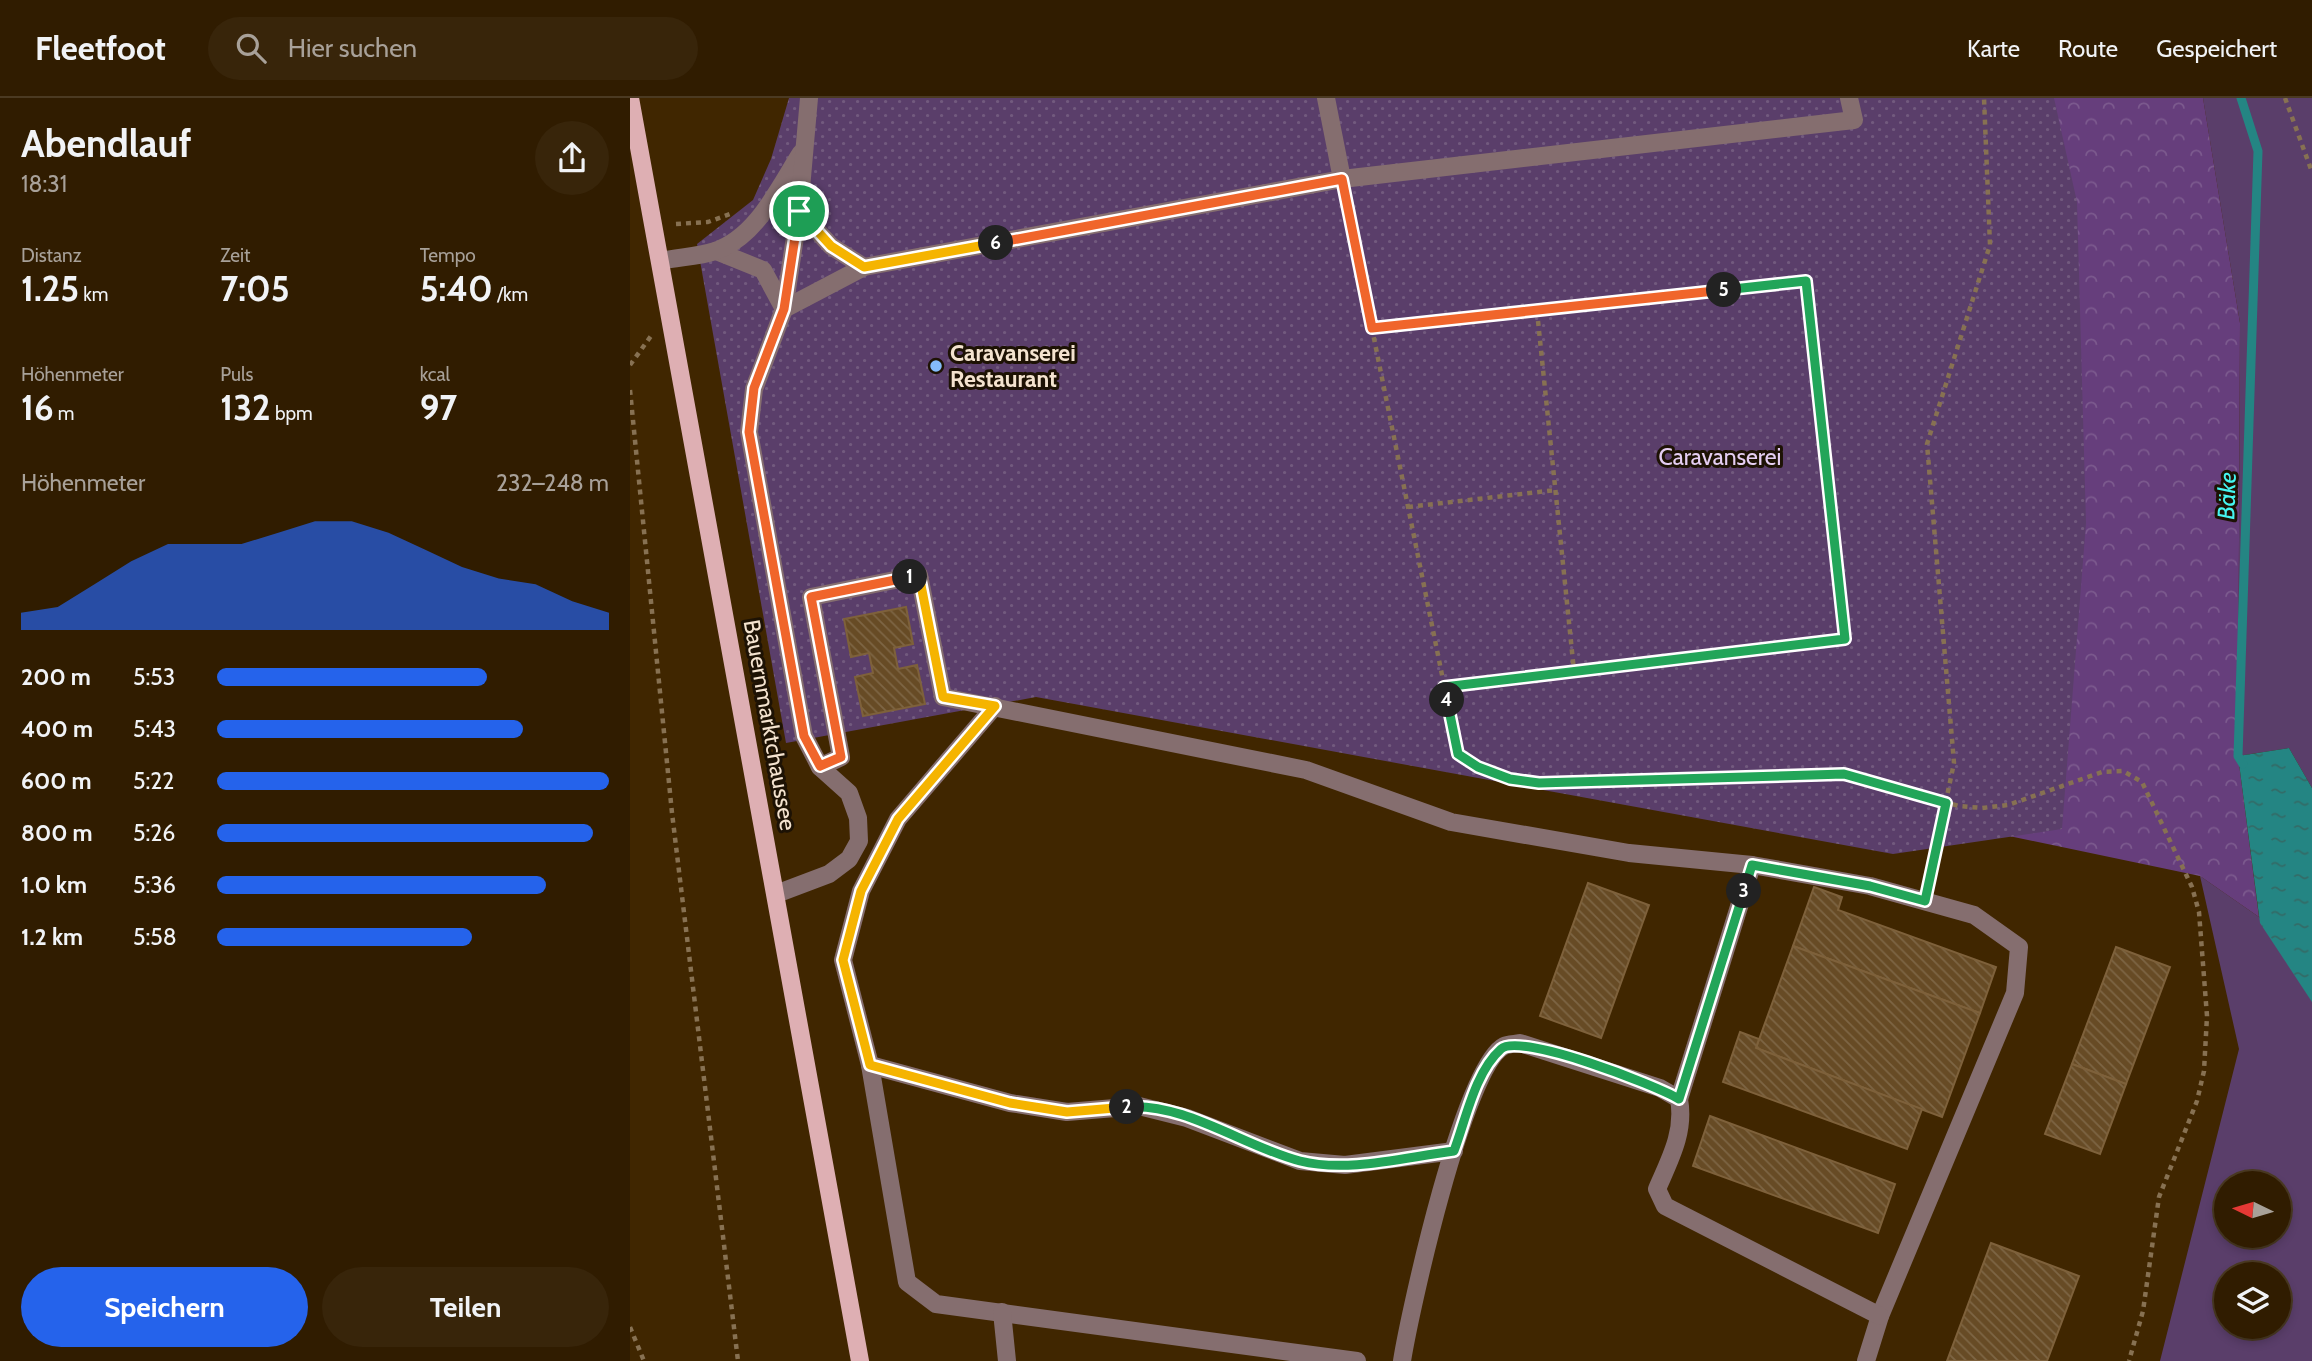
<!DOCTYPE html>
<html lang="de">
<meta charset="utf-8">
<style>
body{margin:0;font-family:Cabin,sans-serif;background:#38250a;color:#f1f3f6;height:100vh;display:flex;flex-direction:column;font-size:26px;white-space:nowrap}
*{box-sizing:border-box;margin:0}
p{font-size:23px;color:#a8a199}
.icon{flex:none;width:38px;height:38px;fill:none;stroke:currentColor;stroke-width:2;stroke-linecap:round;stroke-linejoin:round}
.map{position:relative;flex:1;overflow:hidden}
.sheet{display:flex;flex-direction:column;background:#301c00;width:630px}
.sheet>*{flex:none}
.needle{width:46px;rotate:275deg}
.controls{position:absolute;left:1584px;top:1073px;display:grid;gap:14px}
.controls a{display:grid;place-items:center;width:77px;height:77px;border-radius:50%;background:#301c00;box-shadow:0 4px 10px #0003,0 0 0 2px #4b3a22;font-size:35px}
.pin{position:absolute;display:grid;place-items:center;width:60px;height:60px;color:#fff;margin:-30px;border:4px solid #fff;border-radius:50%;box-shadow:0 2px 7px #0007}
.km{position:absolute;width:35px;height:35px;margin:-18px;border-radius:50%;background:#222;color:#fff;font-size:19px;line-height:35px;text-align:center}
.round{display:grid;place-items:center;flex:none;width:74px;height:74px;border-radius:37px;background:#38250a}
.summary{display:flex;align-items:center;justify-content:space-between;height:119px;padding:0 21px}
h1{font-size:38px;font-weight:800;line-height:52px}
.figures{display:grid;grid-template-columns:repeat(3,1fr);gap:10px;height:119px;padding:7px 21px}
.figures div{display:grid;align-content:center}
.figures b{font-size:35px;font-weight:800}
.figures small{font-size:19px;font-weight:400}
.figures p{font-size:19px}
.chart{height:196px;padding:14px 21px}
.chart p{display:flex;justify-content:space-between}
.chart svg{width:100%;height:126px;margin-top:7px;fill:#2563eb;opacity:.7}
.action{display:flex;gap:14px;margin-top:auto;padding:14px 21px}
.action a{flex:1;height:80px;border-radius:42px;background:#2563eb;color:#fff;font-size:28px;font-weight:800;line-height:80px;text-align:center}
.action a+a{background:#38250a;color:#f1f3f6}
ul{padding:0 21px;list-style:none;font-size:23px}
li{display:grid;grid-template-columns:112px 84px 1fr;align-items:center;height:52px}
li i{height:18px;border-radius:9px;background:#2563eb}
header{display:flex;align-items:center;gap:42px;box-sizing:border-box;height:98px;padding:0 35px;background:#301c00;border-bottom:2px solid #4b3a22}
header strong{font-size:33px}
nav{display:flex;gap:38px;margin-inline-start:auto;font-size:24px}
.search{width:490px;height:63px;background:#38250a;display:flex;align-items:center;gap:18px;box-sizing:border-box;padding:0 24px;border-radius:38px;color:#a8a199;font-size:26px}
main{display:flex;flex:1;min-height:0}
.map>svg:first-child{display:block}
</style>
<header>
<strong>Fleetfoot</strong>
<div class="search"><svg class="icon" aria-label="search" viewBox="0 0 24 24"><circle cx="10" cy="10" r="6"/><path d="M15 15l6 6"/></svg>Hier suchen</div>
<nav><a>Karte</a><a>Route</a><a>Gespeichert</a></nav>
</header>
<main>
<section class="sheet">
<div class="summary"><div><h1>Abendlauf</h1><p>18:31</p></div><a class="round"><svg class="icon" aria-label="share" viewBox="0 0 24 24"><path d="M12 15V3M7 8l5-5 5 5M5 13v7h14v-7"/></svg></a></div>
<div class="figures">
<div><p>Distanz</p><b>1.25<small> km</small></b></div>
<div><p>Zeit</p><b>7:05</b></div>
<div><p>Tempo</p><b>5:40<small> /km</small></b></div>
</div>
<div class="figures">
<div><p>Höhenmeter</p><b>16<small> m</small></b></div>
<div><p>Puls</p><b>132<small> bpm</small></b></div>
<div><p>kcal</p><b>97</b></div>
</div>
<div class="chart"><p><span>Höhenmeter</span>232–248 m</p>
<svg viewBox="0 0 160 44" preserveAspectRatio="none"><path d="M0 44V38L10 36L20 28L30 20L40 14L50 14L60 14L70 10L80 6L90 6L100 10L110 16L120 22L130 26L140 28L150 34L160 38V44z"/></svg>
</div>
<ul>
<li><b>200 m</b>5:53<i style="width:69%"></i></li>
<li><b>400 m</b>5:43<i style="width:78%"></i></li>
<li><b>600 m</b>5:22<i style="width:100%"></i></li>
<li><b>800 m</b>5:26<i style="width:96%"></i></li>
<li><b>1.0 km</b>5:36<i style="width:84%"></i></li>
<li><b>1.2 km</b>5:58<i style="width:65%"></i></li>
</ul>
<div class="action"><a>Speichern</a><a>Teilen</a></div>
</section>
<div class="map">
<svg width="1682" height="1263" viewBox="0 0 1682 1263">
<defs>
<pattern id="forest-crowns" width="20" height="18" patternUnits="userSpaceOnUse" patternTransform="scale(1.75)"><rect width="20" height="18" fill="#663e7c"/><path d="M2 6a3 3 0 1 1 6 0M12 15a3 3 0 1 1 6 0" fill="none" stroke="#7c5a8e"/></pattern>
<pattern id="park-dots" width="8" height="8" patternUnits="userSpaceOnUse" patternTransform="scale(1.75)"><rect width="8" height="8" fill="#5a3e6a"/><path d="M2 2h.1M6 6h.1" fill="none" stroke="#725a7e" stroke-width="1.8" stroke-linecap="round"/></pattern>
<pattern id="water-ripples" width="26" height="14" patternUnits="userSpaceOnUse" patternTransform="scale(1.75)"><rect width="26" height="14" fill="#248583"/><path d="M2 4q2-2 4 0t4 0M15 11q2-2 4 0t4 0" fill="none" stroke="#336b67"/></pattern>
<pattern id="building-back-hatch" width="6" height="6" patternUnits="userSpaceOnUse" patternTransform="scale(1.75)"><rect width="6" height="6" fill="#674b25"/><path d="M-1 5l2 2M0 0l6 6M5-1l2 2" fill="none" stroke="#7d6544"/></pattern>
</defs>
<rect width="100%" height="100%" fill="#402600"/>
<!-- grass -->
<g fill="#5a3e6a" fill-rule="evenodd">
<polygon points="1573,0 1682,0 1682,690 1659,650 1608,658 1610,225"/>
<path d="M1570,778L1629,819L1682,903V1263H1530L1609,951ZM1596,1085H1648V1138H1596ZM1596,1176H1648V1228H1596Z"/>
</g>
<!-- forest -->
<polygon fill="url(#forest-crowns)" points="1368,0 1573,0 1610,225 1608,658 1629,819 1570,778 1298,721"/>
<!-- park -->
<polygon fill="url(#park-dots)" points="159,0 1424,0 1447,104 1456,425 1432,731 1263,756 406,599 156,645 67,146 123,102 141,61"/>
<!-- water -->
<polygon fill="url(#water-ripples)" points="1659,650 1682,690 1682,904 1630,825 1608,658"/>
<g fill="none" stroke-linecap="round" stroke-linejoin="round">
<!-- stream -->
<polyline stroke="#248583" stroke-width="9" points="1611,0 1628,53 1608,658 1613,666"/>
</g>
<!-- building -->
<g fill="url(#building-back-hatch)" stroke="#7e613b" stroke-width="2">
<polygon points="276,509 283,546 264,550 268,571 287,567 295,606 233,618 225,579 243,575 239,555 221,559 214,521"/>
<polygon points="958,785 1019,807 971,940 910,918"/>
<polygon points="1184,789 1212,799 1208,812 1366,869 1350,915 1163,848"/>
<polygon points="1163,848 1350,915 1312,1019 1126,950"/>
<polygon points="1486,849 1540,869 1496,986 1442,966"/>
<polygon points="1110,934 1129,941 1126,950 1292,1011 1277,1051 1093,984"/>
<polygon points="1442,966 1496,986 1470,1056 1415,1036"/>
<polygon points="1080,1018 1265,1086 1248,1135 1063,1068"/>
<polygon points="1361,1145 1449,1178 1417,1263 1317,1263"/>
</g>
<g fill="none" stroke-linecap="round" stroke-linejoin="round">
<!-- path -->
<g stroke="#877152" stroke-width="4.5" stroke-dasharray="5 5" stroke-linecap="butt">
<polyline points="1655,0 1682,74"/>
<path d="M716,102L828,656C854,673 878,681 909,685L1214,676L1329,708L1352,710L1378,707L1472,674L1493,673L1512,684L1562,789L1569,814L1577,918L1574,973L1567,1003L1529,1099L1513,1213L1499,1263"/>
<polyline points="46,126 78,124 100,116"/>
<polyline points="907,213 944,573"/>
<polyline points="743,230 1176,183 1215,541 814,589"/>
<polyline points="0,267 21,238"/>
<polyline points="0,292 42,715 108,1263"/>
<polyline points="778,409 926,392"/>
<polyline points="1299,783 1324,665 1297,346 1360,147 1354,0"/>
<polyline points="0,1229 14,1263"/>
</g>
<!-- minor -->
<g stroke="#856e6f" stroke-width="18">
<polyline points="696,0 712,81"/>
<polyline points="169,113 201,148 234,169"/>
<polyline points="86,153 133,172 154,211"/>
<path d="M31,163C48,159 68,159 85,153C127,139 149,89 171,55"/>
<polyline points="154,211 234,169 712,81 1224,22 1219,0"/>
<polyline points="365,608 268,721 231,793 213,862 240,967 277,1184 306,1206 727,1263"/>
<polyline points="190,669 211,659 181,499 289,477 313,599 676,672 821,724 999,755 1122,767 1240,788 1344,817 1389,849 1385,895 1250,1218 1236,1263"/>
<polyline points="146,796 199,776 219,761 229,743 228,720 219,695 190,669 174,638 119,334 124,291 154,211 169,113 179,0"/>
<polyline points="240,967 380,1005 437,1014 509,1008 557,1020 670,1063 715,1067 824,1053"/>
<polyline points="1049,1001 1122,767"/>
<polyline points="372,1214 377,1263"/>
<path d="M772,1263C780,1213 834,968 874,948C878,946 886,946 890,945L1030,990L1049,1001C1055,1034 1040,1061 1027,1091L1035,1108L1250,1218"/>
</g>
<!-- major -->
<polyline stroke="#deafb3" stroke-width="18" points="0,0 230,1263"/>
</g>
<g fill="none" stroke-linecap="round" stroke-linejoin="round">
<!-- split-1 casing -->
<g stroke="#fff" stroke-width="14">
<polyline id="split-1" points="169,113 154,211 124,290 119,334 174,638 190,668 211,659 181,499 280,479"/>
</g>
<!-- split-2 casing -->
<g stroke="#fff" stroke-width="14">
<polyline id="split-2" points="280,479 289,477 313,599 365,608 268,721 231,793 213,862 240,967 380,1005 437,1014 497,1009"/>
</g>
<!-- split-3 casing -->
<g stroke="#fff" stroke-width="14">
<path id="split-3" d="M497,1009C554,1004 615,1049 670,1063C718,1075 775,1059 824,1053C836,1021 845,974 871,951C890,934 1025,987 1049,1001L1114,793"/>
</g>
<!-- split-4 casing -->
<g stroke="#fff" stroke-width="14">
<polyline id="split-4" points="817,602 828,656 848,669 880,681 909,685 1214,676 1316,705 1295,803 1240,788 1122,767 1114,793"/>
</g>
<!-- split-5 casing -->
<g stroke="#fff" stroke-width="14">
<polyline id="split-5" points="817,602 814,589 1215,541 1176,183 1094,192"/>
</g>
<!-- split-6 casing -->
<g stroke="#fff" stroke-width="14">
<polyline id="split-6" points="366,145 712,81 742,230 1094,192"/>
</g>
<!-- split-7 casing -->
<g stroke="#fff" stroke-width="14">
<polyline id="split-7" points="169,113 201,148 234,169 366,145"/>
</g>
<!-- split-1 -->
<use href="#split-1" stroke="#f0652b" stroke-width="9"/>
<!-- split-2 -->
<use href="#split-2" stroke="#f5b400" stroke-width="9"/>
<!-- split-3 -->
<use href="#split-3" stroke="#22a559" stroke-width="9"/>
<!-- split-4 -->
<use href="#split-4" stroke="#22a559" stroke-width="9"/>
<!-- split-5 -->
<use href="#split-5" stroke="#22a559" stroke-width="9"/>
<!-- split-6 -->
<use href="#split-6" stroke="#f0652b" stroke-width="9"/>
<!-- split-7 -->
<use href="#split-7" stroke="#f5b400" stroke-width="9"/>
</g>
<!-- markers -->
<circle fill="#84bcfb" stroke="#1d1204" stroke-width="2.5" cx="306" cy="268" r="7"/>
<g text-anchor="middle" stroke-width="6" stroke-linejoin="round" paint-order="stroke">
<!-- poi labels -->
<g font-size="23" font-weight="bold" fill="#f4e3cf" stroke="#1d1204" text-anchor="start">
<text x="320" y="263">Caravanserei<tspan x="320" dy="26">Restaurant</tspan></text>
</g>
<!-- park labels -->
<g font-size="23" fill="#e5cef3" stroke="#1d1204">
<text x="1090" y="367">Caravanserei</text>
</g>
<!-- street labels -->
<g font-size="23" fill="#f4e3cf" stroke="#1d1204">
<text transform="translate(140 627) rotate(80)" y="8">Bauernmarktchaussee</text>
</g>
<!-- water labels -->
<g font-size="24" font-style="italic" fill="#45f6f1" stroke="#1d1204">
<text transform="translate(1597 398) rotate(-88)" y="8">Bäke</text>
</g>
</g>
</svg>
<div class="controls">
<a><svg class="needle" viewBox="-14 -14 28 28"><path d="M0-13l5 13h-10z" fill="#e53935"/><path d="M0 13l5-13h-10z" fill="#a8a199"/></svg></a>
<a><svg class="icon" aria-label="layers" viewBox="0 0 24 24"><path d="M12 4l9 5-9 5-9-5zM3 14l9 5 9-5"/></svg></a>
</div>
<div class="pin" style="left:169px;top:113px;background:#1e9e55"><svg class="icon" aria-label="arrive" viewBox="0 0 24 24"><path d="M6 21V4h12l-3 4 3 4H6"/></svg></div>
<b class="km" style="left:280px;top:479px">1</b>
<b class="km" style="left:497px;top:1009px">2</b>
<b class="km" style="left:1114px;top:793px">3</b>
<b class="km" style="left:817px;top:602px">4</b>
<b class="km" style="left:1094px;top:192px">5</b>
<b class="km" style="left:366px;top:145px">6</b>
</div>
</main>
